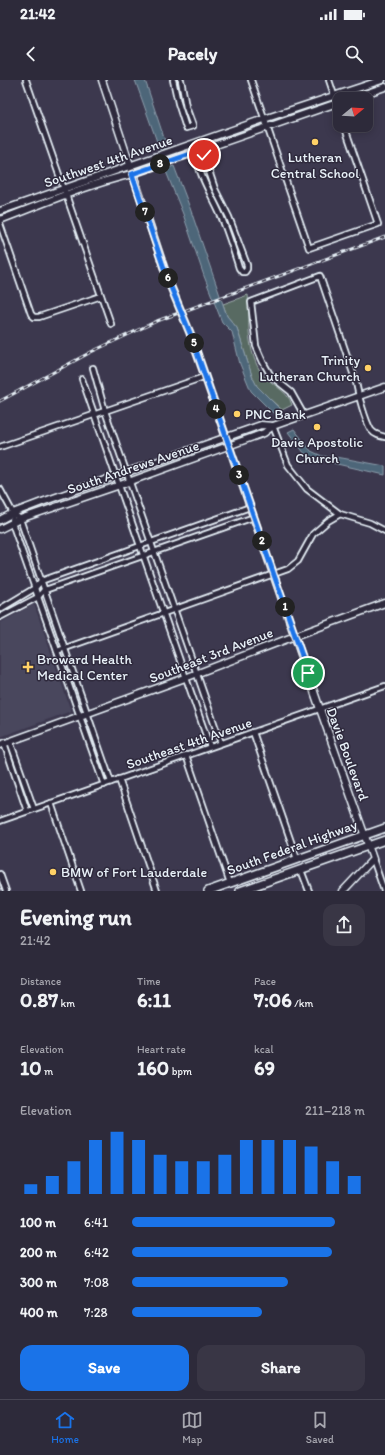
<!DOCTYPE html>
<meta charset="utf-8">
<style>
body{margin:0;font-family:Itim,sans-serif;background:#393645;color:#f1f3f6;height:100vh;display:flex;flex-direction:column;font-size:15px;white-space:nowrap}
*{box-sizing:border-box;margin:0}
p{font-size:13px;color:#a7a7af}
.icon{flex:none;width:22px;height:22px;fill:none;stroke:currentColor;stroke-width:2;stroke-linecap:round;stroke-linejoin:round}
.map{position:relative;height:811px;overflow:hidden}
.drawer{display:flex;flex-direction:column;background:#2d2a3a;flex:1}
.drawer>*{flex:none}
.needle{width:26px;rotate:72deg}
.buttons{position:absolute;left:333px;top:12px;display:grid;gap:8px}
.buttons a{display:grid;place-items:center;width:40px;height:40px;border-radius:8px;background:#2d2a3a;box-shadow:0 2px 10px #0003,0 0 0 1px #484654;font-size:20px}
.pin{position:absolute;display:grid;place-items:center;width:34px;height:34px;color:#fff;margin:-17px;border:2px solid #fff;border-radius:50%;box-shadow:0 1px 4px #0007}
.km{position:absolute;width:20px;height:20px;margin:-10px;border-radius:50%;background:#222;color:#fff;font-size:11px;line-height:20px;text-align:center}
.round{display:grid;place-items:center;flex:none;width:42px;height:42px;border-radius:12px;background:#393645}
.overview{display:flex;align-items:center;justify-content:space-between;height:68px;padding:0 20px}
h1{font-size:22px;font-weight:700;line-height:30px}
.metrics{display:grid;grid-template-columns:repeat(3,1fr);gap:6px;height:68px;padding:4px 20px}
.metrics div{display:grid;align-content:center}
.metrics b{font-size:20px;font-weight:700}
.metrics small{font-size:11px;font-weight:400}
.metrics p{font-size:11px}
.chart{height:112px;padding:8px 20px}
.chart p{display:flex;justify-content:space-between}
.chart svg{width:100%;height:72px;margin-top:4px;stroke:#1a73e8;stroke-width:6}
.action{display:flex;gap:8px;margin-top:auto;padding:8px 20px}
.action a{flex:1;height:46px;border-radius:12px;background:#1a73e8;color:#fff;font-size:16px;font-weight:700;line-height:46px;text-align:center}
.action a+a{background:#393645;color:#f1f3f6}
ul{padding:0 20px;list-style:none;font-size:13px}
li{display:grid;grid-template-columns:64px 48px 1fr;align-items:center;height:30px}
li i{height:10px;border-radius:5px;background:#1a73e8}
.status{display:flex;justify-content:space-between;align-items:center;height:28px;padding:0 20px;background:#2d2a3a;direction:ltr}
.status svg{height:11px;fill:currentColor}
header{display:flex;justify-content:space-between;align-items:center;height:52px;padding:0 20px;background:#2d2a3a;font-size:18px;font-weight:700}
.menu{display:flex;justify-content:space-around;align-items:center;height:56px;border-top:1px solid #484654;background:#2d2a3a;font-size:11px;color:#a7a7af}
.menu a{display:grid;justify-items:center;gap:2px}
.menu .selected{color:#1a73e8}
.map>svg:first-child{display:block}
</style>
<div class="status"><b>21:42</b><svg viewBox="0 0 49 12"><path d="M0 12V9h3v3zM5 12V6h3v6zM10 12V3h3v9zM15 12V0h3v12zM26 1h20v11H26zM47 4h2v5h-2z"/></svg></div>
<header><svg class="icon" aria-label="back" viewBox="0 0 24 24"><path d="M15 5l-7 7 7 7"/></svg>Pacely<svg class="icon" aria-label="search" viewBox="0 0 24 24"><circle cx="10" cy="10" r="6"/><path d="M15 15l6 6"/></svg></header>
<div class="map">
<svg width="385" height="811" viewBox="0 0 385 811">
<rect width="100%" height="100%" fill="#3c384e"/>
<filter id="ink" filterUnits="userSpaceOnUse"><feTurbulence type="fractalNoise" baseFrequency=".025" numOctaves="2"/><feDisplacementMap in="SourceGraphic" scale="8" xChannelSelector="R" yChannelSelector="G"/><feConvolveMatrix kernelMatrix="1 2 1 2 8 2 1 2 1" color-interpolation-filters="sRGB"/></filter>
<g filter="url(#ink)">
<!-- built -->
<polygon fill="#49465d" points="34,524 71,631 0,657 0,543"/>
<!-- green -->
<path fill="#586a62" stroke="#a0aead" d="M248,215C250,228 248,240 249,253C250,264 253,279 259,289C267,304 288,309 292,325L282,330L257,307L252,296L237,248L227,236L223,224Z"/>
<!-- water -->
<g fill="#4e6679" stroke="#8c9eac">
<polygon points="135,0 145,0 167,67 160,70"/>
<polygon points="174,86 190,128 227,236 237,248 252,296 257,306 282,331 274,334 251,311 240,284 232,252 222,242 204,196 183,134 165,89"/>
<polygon points="294,349 311,371 322,376 342,378 385,386 385,395 315,379 305,374 288,352"/>
</g>
<g fill="none" stroke-linecap="round" stroke-linejoin="round">
<!-- street casing -->
<g stroke="#e8f1f8" stroke-width="8">
<g id="street">
<polyline points="26,0 111,244"/>
<polyline points="173,0 178,23 186,48 193,46 186,27 181,0"/>
<polyline points="251,0 309,168 378,144 344,45"/>
<polyline points="329,0 340,33"/>
<path d="M196,63L202,70L215,109L229,137L247,185V189L245,192H242L239,188C234,172 229,156 223,141C214,117 193,90 196,63Z"/>
<polyline points="0,144 31,234 34,237 39,237 101,216"/>
<polyline points="93,288 105,331 221,663"/>
<polyline points="82,299 210,667"/>
<path d="M304,335L291,312L271,296L263,282L256,266L251,222L320,196L356,302C358,314 365,340 371,350C375,355 380,356 385,357"/>
<polyline points="273,346 288,385 307,409 340,434 370,443 385,451"/>
<polyline points="0,367 198,299 205,296"/>
<polyline points="0,409 13,433 20,439 111,702"/>
<polyline points="13,433 12,443 104,705"/>
<polyline points="0,529 35,508 41,501 250,427"/>
<polyline points="0,537 38,517 44,510 48,509 254,437"/>
<polyline points="57,571 288,489 298,481 313,454 328,441 340,434"/>
<polyline points="253,652 297,779"/>
<polyline points="10,661 34,729"/>
<polyline points="4,663 27,731"/>
<polyline points="186,675 230,803"/>
<polyline points="119,699 157,811"/>
<polyline points="51,723 81,811"/>
<polyline points="0,741 385,606"/>
<polyline points="373,779 384,811"/>
<polyline points="301,790 309,811"/>
<polyline points="0,794 6,811"/>
</g>
</g>
<!-- secondary casing -->
<g stroke="#e8f1f8" stroke-width="9">
<g id="secondary">
<polyline points="102,0 168,200 190,253 320,629 373,779 343,811"/>
<polyline points="350,19 385,7"/>
<polyline points="0,131 264,39 382,0"/>
<path d="M0,140C42,124 89,104 132,94L340,22"/>
<polyline points="0,440 13,433 42,422 261,345 273,346"/>
<polyline points="0,449 20,439 120,405 264,353 273,346 385,307"/>
<polyline points="0,665 185,598 295,556 385,523"/>
</g>
</g>
<!-- primary casing -->
<g stroke="#e8f1f8" stroke-width="10">
<g id="primary">
<polyline points="208,811 385,748"/>
<polyline points="240,811 385,760"/>
</g>
</g>
<!-- street -->
<use href="#street" stroke="#2f2a3d" stroke-width="4.5"/>
<!-- secondary -->
<use href="#secondary" stroke="#2f2a3d" stroke-width="6"/>
<!-- primary -->
<use href="#primary" stroke="#2f2a3d" stroke-width="7"/>
<!-- rail casing -->
<g stroke="#e8f1f8" stroke-width="3">
<polyline id="rail" points="0,321 91,272 157,241 385,157"/>
</g>
<!-- rail -->
<use href="#rail" stroke="#2f2a3d" stroke-width="1.5" stroke-dasharray="4.5" stroke-linecap="butt"/>
</g>
</g>
<g fill="none" stroke-linecap="round" stroke-linejoin="round" filter="url(#ink)">
<!-- route casing -->
<g stroke="#fff" stroke-width="8">
<polyline id="route" points="204,75 202,70 132,94 168,200 190,253 308,593"/>
</g>
<!-- route -->
<use href="#route" stroke="#1a73e8" stroke-width="5"/>
</g>
<!-- markers -->
<g fill="#ffd166" stroke="#2f2a3d" stroke-width="1.5">
<circle cx="315" cy="62" r="4"/>
<circle cx="368" cy="288" r="4"/>
<circle cx="237" cy="334" r="4"/>
<circle cx="317" cy="347" r="4"/>
<path d="M26 581h4v4h4v4h-4v4h-4v-4h-4v-4h4z"/>
<circle cx="53" cy="792" r="4"/>
</g>
<g text-anchor="middle" stroke-width="3" stroke-linejoin="round" paint-order="stroke">
<!-- poi labels -->
<g font-size="14" fill="#e8f1f8" stroke="#2f2a3d" text-anchor="start">
<text x="315" y="82" text-anchor="middle">Lutheran<tspan x="315" dy="16">Central School</tspan></text>
<text x="360" y="285" text-anchor="end">Trinity<tspan x="360" dy="16">Lutheran Church</tspan></text>
<text x="245" y="339">PNC Bank</text>
<text x="317" y="367" text-anchor="middle">Davie Apostolic<tspan x="317" dy="16">Church</tspan></text>
<text x="37" y="584">Broward Health<tspan x="37" dy="16">Medical Center</tspan></text>
<text x="61" y="797">BMW of Fort Lauderdale</text>
</g>
<!-- street labels -->
<g font-size="14" fill="#e8f1f8" stroke="#2f2a3d">
<text transform="translate(108 81) rotate(-19)" y="5">Southwest 4th Avenue</text>
<text transform="translate(133 387) rotate(-19)" y="5">South Andrews Avenue</text>
<text transform="translate(211 575) rotate(-21)" y="5">Southeast 3rd Avenue</text>
<text transform="translate(189 663) rotate(-19)" y="5">Southeast 4th Avenue</text>
<text transform="translate(348 674) rotate(70)" y="5">Davie Boulevard</text>
<text transform="translate(292 767) rotate(-20)" y="5">South Federal Highway</text>
</g>
</g>
</svg>
<div class="buttons">
<a><svg class="needle" viewBox="-14 -14 28 28"><path d="M0-13l5 13h-10z" fill="#e53935"/><path d="M0 13l5-13h-10z" fill="#a7a7af"/></svg></a>
</div>
<div class="pin" style="left:308px;top:593px;background:#1e9e55"><svg class="icon" aria-label="arrive" viewBox="0 0 24 24"><path d="M6 21V4h12l-3 4 3 4H6"/></svg></div>
<div class="pin" style="left:204px;top:75px;background:#d93025"><svg class="icon" aria-label="check" viewBox="0 0 24 24"><path d="M5 12l5 5 9-10"/></svg></div>
<b class="km" style="left:285px;top:527px">1</b>
<b class="km" style="left:262px;top:461px">2</b>
<b class="km" style="left:239px;top:395px">3</b>
<b class="km" style="left:216px;top:329px">4</b>
<b class="km" style="left:194px;top:263px">5</b>
<b class="km" style="left:168px;top:198px">6</b>
<b class="km" style="left:145px;top:132px">7</b>
<b class="km" style="left:160px;top:84px">8</b>
</div>
<section class="drawer">
<div class="overview"><div><h1>Evening run</h1><p>21:42</p></div><a class="round"><svg class="icon" aria-label="share" viewBox="0 0 24 24"><path d="M12 15V3M7 8l5-5 5 5M5 13v7h14v-7"/></svg></a></div>
<div class="metrics">
<div><p>Distance</p><b>0.87<small> km</small></b></div>
<div><p>Time</p><b>6:11</b></div>
<div><p>Pace</p><b>7:06<small> /km</small></b></div>
</div>
<div class="metrics">
<div><p>Elevation</p><b>10<small> m</small></b></div>
<div><p>Heart rate</p><b>160<small> bpm</small></b></div>
<div><p>kcal</p><b>69</b></div>
</div>
<div class="chart"><p><span>Elevation</span>211–218 m</p>
<svg viewBox="0 0 160 44" preserveAspectRatio="none"><path d="M5 44V38M15 44V33M25 44V24M35 44V11M45 44V6M55 44V11M65 44V20M75 44V24M85 44V24M95 44V20M105 44V11M115 44V11M125 44V11M135 44V15M145 44V24M155 44V33"/></svg>
</div>
<ul>
<li><b>100 m</b>6:41<i style="width:87%"></i></li>
<li><b>200 m</b>6:42<i style="width:86%"></i></li>
<li><b>300 m</b>7:08<i style="width:67%"></i></li>
<li><b>400 m</b>7:28<i style="width:56%"></i></li>
</ul>
<div class="action"><a>Save</a><a>Share</a></div>
</section>
<nav class="menu">
<a class="selected"><svg class="icon" aria-label="home" viewBox="0 0 24 24"><path d="M3 11l9-7 9 7M6 9v11h12V9"/></svg>Home</a>
<a><svg class="icon" aria-label="map" viewBox="0 0 24 24"><path d="M3 6l6-2 6 2 6-2v14l-6 2-6-2-6 2zM9 4v14M15 6v14"/></svg>Map</a>
<a><svg class="icon" aria-label="saved" viewBox="0 0 24 24"><path d="M7 4h10v16l-5-4-5 4z"/></svg>Saved</a>
</nav>
